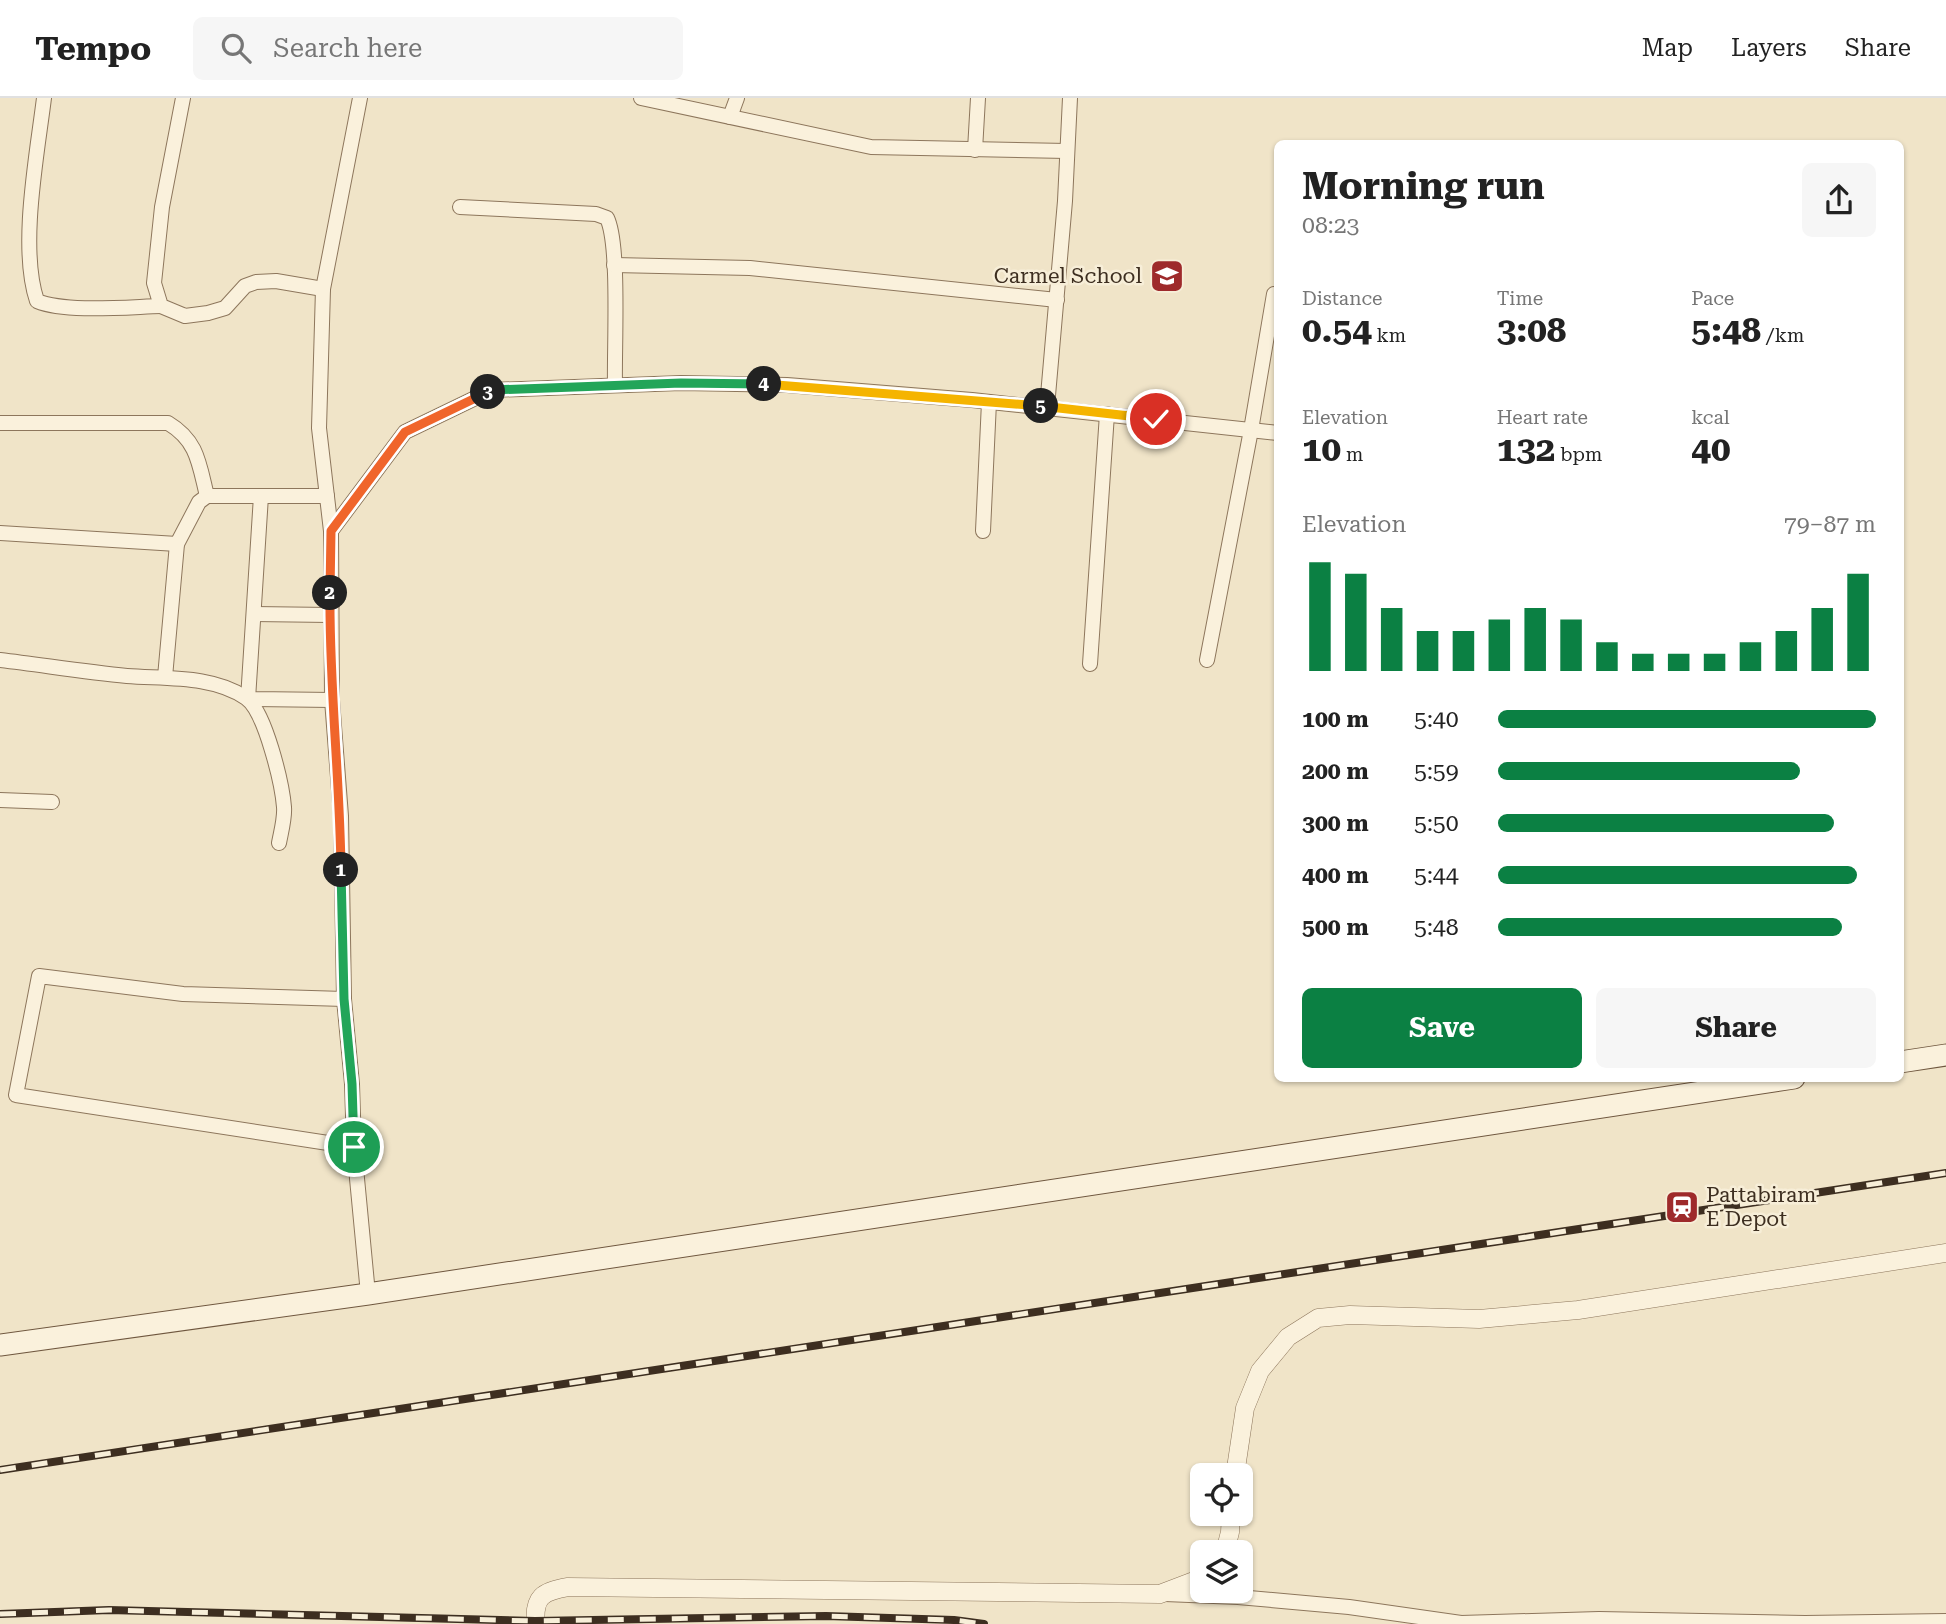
<!DOCTYPE html>
<meta charset="utf-8">
<style>
body{margin:0;font-family:"Roboto Serif",serif;background:#f6f6f6;color:#222;height:100vh;display:flex;flex-direction:column;font-size:26px;white-space:nowrap}
*{box-sizing:border-box;margin:0}
p{font-size:23px;color:#767676}
.icon{flex:none;width:38px;height:38px;fill:none;stroke:currentColor;stroke-width:2;stroke-linecap:round;stroke-linejoin:round}
.map{position:relative;flex:1;overflow:hidden}
.sheet{position:absolute;left:1274px;top:42px;width:630px;height:942px;display:flex;flex-direction:column;background:#fff;border-radius:10px;box-shadow:0 2px 5px #0004}
.sheet>*{flex:none}
.tools{position:absolute;left:1190px;top:1365px;display:grid;gap:14px}
.tools a{display:grid;place-items:center;width:63px;height:63px;border-radius:10px;background:#fff;box-shadow:0 2px 5px #0004;font-size:35px}
.pin{position:absolute;display:grid;place-items:center;width:60px;height:60px;color:#fff;margin:-30px;border:4px solid #fff;border-radius:50%;box-shadow:0 2px 7px #0007}
.km{position:absolute;width:35px;height:35px;margin:-18px;border-radius:50%;background:#222;color:#fff;font-size:19px;line-height:35px;text-align:center}
.round{display:grid;place-items:center;flex:none;width:74px;height:74px;border-radius:10px;background:#f6f6f6}
.headline{display:flex;align-items:center;justify-content:space-between;height:119px;padding:0 28px}
h1{font-size:38px;font-weight:700;line-height:52px}
.metrics{display:grid;grid-template-columns:repeat(3,1fr);gap:10px;height:119px;padding:7px 28px}
.metrics div{display:grid;align-content:center}
.metrics b{font-size:35px;font-weight:700}
.metrics small{font-size:19px;font-weight:400}
.metrics p{font-size:19px}
.chart{height:196px;padding:14px 28px}
.chart p{display:flex;justify-content:space-between}
.chart svg{width:100%;height:126px;margin-top:7px;stroke:#0b8043;stroke-width:6}
.primary-button{display:flex;gap:14px;margin-top:auto;padding:14px 28px}
.primary-button a{flex:1;height:80px;border-radius:10px;background:#0b8043;color:#fff;font-size:28px;font-weight:700;line-height:80px;text-align:center}
.primary-button a+a{background:#f6f6f6;color:#222}
ul{padding:0 28px;list-style:none;font-size:23px}
li{display:grid;grid-template-columns:112px 84px 1fr;align-items:center;height:52px}
li i{height:18px;border-radius:9px;background:#0b8043}
header{display:flex;align-items:center;gap:42px;box-sizing:border-box;height:98px;padding:0 35px;background:#fff;border-bottom:2px solid #e0e0e0}
header strong{font-size:33px}
nav{display:flex;gap:38px;margin-inline-start:auto;font-size:24px}
.search{width:490px;height:63px;background:#f6f6f6;display:flex;align-items:center;gap:18px;box-sizing:border-box;padding:0 24px;border-radius:10px;color:#767676;font-size:26px}
.map>svg:first-child{display:block}
</style>
<header>
<strong>Tempo</strong>
<div class="search"><svg class="icon" aria-label="search" viewBox="0 0 24 24"><circle cx="10" cy="10" r="6"/><path d="M15 15l6 6"/></svg>Search here</div>
<nav><a>Map</a><a>Layers</a><a>Share</a></nav>
</header>
<div class="map">
<svg width="1946" height="1526" viewBox="0 0 1946 1526">
<rect width="100%" height="100%" fill="#f0e4c8"/>
<g fill="none" stroke-linecap="round" stroke-linejoin="round">
<!-- minor casing -->
<g stroke="#8d765c" stroke-width="16">
<g id="minor">
<path d="M44,0C37,57 19,150 37,203C66,215 127,209 161,208"/>
<polyline points="183,0 162,109 154,185 161,208 185,218 208,215 225,210 245,188 256,184 276,183 323,191"/>
<polyline points="641,0 871,49 1067,53"/>
<polyline points="730,19 737,0"/>
<polyline points="975,52 978,0"/>
<path d="M460,109L596,116L607,120C620,147 614,251 615,287"/>
<polyline points="614,167 750,170 1057,202"/>
<polyline points="1047,309 1065,103 1070,0"/>
<path d="M0,325H168C198,343 199,366 207,398"/>
<polyline points="261,398 248,601 332,602"/>
<polyline points="331,433 319,330 323,191 360,0"/>
<polyline points="983,433 989,304"/>
<polyline points="0,435 177,446"/>
<polyline points="254,516 330,517"/>
<path d="M0,562C42,567 85,574 127,578C165,581 213,577 246,600C265,613 282,685 284,709C285,720 281,734 279,745"/>
<polyline points="1207,562 1251,332 1274,196"/>
<polyline points="1090,566 1107,316"/>
<polyline points="165,579 177,446 199,404 207,398 327,398"/>
<polyline points="0,702 52,704"/>
<polyline points="344,901 183,896 39,878 16,997 354,1049"/>
<polyline points="368,1196 354,1049 352,986 344,901 341,718 332,602 331,433 405,334 492,292 681,285 787,287 972,302 1278,335"/>
<polyline points="1165,1496 1238,1499 1349,1509 1461,1525 1599,1521 1805,1525 1946,1523"/>
</g>
</g>
<!-- tertiary casing -->
<g stroke="#8d765c" stroke-width="19">
<g id="tertiary">
<polyline points="1235,1377 1245,1310 1260,1273 1288,1239 1318,1220 1350,1217 1479,1221 1578,1212 1946,1155"/>
<polyline points="1225,1454 1230,1434 1231,1416"/>
<path d="M536,1526C533,1499 543,1493 568,1489L1160,1496L1202,1480"/>
</g>
</g>
<!-- secondary casing -->
<g stroke="#6f573f" stroke-width="23">
<g id="secondary">
<polyline points="1900,964 1946,957"/>
<polyline points="0,1247 368,1196 1794,980"/>
</g>
</g>
<!-- minor -->
<use href="#minor" stroke="#faf1dc" stroke-width="14"/>
<!-- tertiary -->
<use href="#tertiary" stroke="#faf1dc" stroke-width="18"/>
<!-- secondary -->
<use href="#secondary" stroke="#faf1dc" stroke-width="21"/>
<!-- rail casing -->
<g stroke="#3d2e20" stroke-width="8">
<g id="rail">
<polyline points="0,1372 1946,1075"/>
<polyline points="0,1516 109,1512 535,1523 826,1518 954,1522 984,1526"/>
</g>
</g>
<!-- rail -->
<use href="#rail" stroke="#f7eed8" stroke-width="5" stroke-dasharray="16" stroke-linecap="butt"/>
</g>
<g fill="none" stroke-linecap="round" stroke-linejoin="round">
<!-- split-1 casing -->
<g stroke="#fff" stroke-width="14">
<polyline id="split-1" points="341,772 344,901 352,986 354,1049"/>
</g>
<!-- split-2 casing -->
<g stroke="#fff" stroke-width="14">
<path id="split-2" d="M330,495C329,588 340,680 341,772"/>
</g>
<!-- split-3 casing -->
<g stroke="#fff" stroke-width="14">
<polyline id="split-3" points="330,495 331,433 405,334 488,294"/>
</g>
<!-- split-4 casing -->
<g stroke="#fff" stroke-width="14">
<polyline id="split-4" points="488,294 492,292 681,285 764,286"/>
</g>
<!-- split-5 casing -->
<g stroke="#fff" stroke-width="14">
<polyline id="split-5" points="764,286 1041,308"/>
</g>
<!-- split-6 casing -->
<g stroke="#fff" stroke-width="14">
<polyline id="split-6" points="1041,308 1156,321"/>
</g>
<!-- split-1 -->
<use href="#split-1" stroke="#22a559" stroke-width="9"/>
<!-- split-2 -->
<use href="#split-2" stroke="#f0652b" stroke-width="9"/>
<!-- split-3 -->
<use href="#split-3" stroke="#f0652b" stroke-width="9"/>
<!-- split-4 -->
<use href="#split-4" stroke="#22a559" stroke-width="9"/>
<!-- split-5 -->
<use href="#split-5" stroke="#f5b400" stroke-width="9"/>
<!-- split-6 -->
<use href="#split-6" stroke="#f5b400" stroke-width="9"/>
</g>
<!-- icons -->
<defs>
<g id="school-square" transform="scale(1.75)"><rect x="-9" y="-9" width="18" height="18" rx="4" fill="#9e2a2b" stroke="#f7eed8"/><path d="M0-5L7-2L0 1L-7-2ZM-4 1L0 2.5L4 1V4Q0 6-4 4Z" fill="#fff"/></g>
<g id="station-square" transform="scale(1.75)"><rect x="-9" y="-9" width="18" height="18" rx="4" fill="#9e2a2b" stroke="#f7eed8"/><path d="M-3-6H3Q5-6 5-4V2Q5 4 3 4L4.5 6H3L1.5 4h-3L-3 6H-4.5L-3 4Q-5 4-5 2V-4Q-5-6-3-6ZM-3.5-4v3h7v-3ZM-3.5 1v1.5H-2V1ZM2 1v1.5H3.5V1Z" fill="#fff"/></g>
</defs>
<g fill-rule="evenodd">
<use href="#school-square" x="1167" y="178"/>
<use href="#station-square" x="1682" y="1109"/>
</g>
<g text-anchor="middle" stroke-width="5" stroke-linejoin="round" paint-order="stroke">
<!-- poi labels -->
<g font-size="21" fill="#3d2e20" stroke="#f7eed8" text-anchor="end">
<text x="1142" y="185">Carmel School</text>
<text x="1706" y="1104" text-anchor="start">Pattabiram<tspan x="1706" dy="24">E Depot</tspan></text>
</g>
</g>
</svg>
<div class="tools">
<a><svg class="icon" aria-label="locate" viewBox="0 0 24 24"><circle cx="12" cy="12" r="6"/><path d="M12 2v4M12 18v4M2 12h4M18 12h4"/></svg></a>
<a><svg class="icon" aria-label="layers" viewBox="0 0 24 24"><path d="M12 4l9 5-9 5-9-5zM3 14l9 5 9-5"/></svg></a>
</div>
<div class="pin" style="left:354px;top:1049px;background:#1e9e55"><svg class="icon" aria-label="arrive" viewBox="0 0 24 24"><path d="M6 21V4h12l-3 4 3 4H6"/></svg></div>
<div class="pin" style="left:1156px;top:321px;background:#d93025"><svg class="icon" aria-label="check" viewBox="0 0 24 24"><path d="M5 12l5 5 9-10"/></svg></div>
<b class="km" style="left:341px;top:772px">1</b>
<b class="km" style="left:330px;top:495px">2</b>
<b class="km" style="left:488px;top:294px">3</b>
<b class="km" style="left:764px;top:286px">4</b>
<b class="km" style="left:1041px;top:308px">5</b>
<section class="sheet">
<div class="headline"><div><h1>Morning run</h1><p>08:23</p></div><a class="round"><svg class="icon" aria-label="share" viewBox="0 0 24 24"><path d="M12 15V3M7 8l5-5 5 5M5 13v7h14v-7"/></svg></a></div>
<div class="metrics">
<div><p>Distance</p><b>0.54<small> km</small></b></div>
<div><p>Time</p><b>3:08</b></div>
<div><p>Pace</p><b>5:48<small> /km</small></b></div>
</div>
<div class="metrics">
<div><p>Elevation</p><b>10<small> m</small></b></div>
<div><p>Heart rate</p><b>132<small> bpm</small></b></div>
<div><p>kcal</p><b>40</b></div>
</div>
<div class="chart"><p><span>Elevation</span>79–87 m</p>
<svg viewBox="0 0 160 44" preserveAspectRatio="none"><path d="M5 44V6M15 44V10M25 44V22M35 44V30M45 44V30M55 44V26M65 44V22M75 44V26M85 44V34M95 44V38M105 44V38M115 44V38M125 44V34M135 44V30M145 44V22M155 44V10"/></svg>
</div>
<ul>
<li><b>100 m</b>5:40<i style="width:100%"></i></li>
<li><b>200 m</b>5:59<i style="width:80%"></i></li>
<li><b>300 m</b>5:50<i style="width:89%"></i></li>
<li><b>400 m</b>5:44<i style="width:95%"></i></li>
<li><b>500 m</b>5:48<i style="width:91%"></i></li>
</ul>
<div class="primary-button"><a>Save</a><a>Share</a></div>
</section>
</div>
